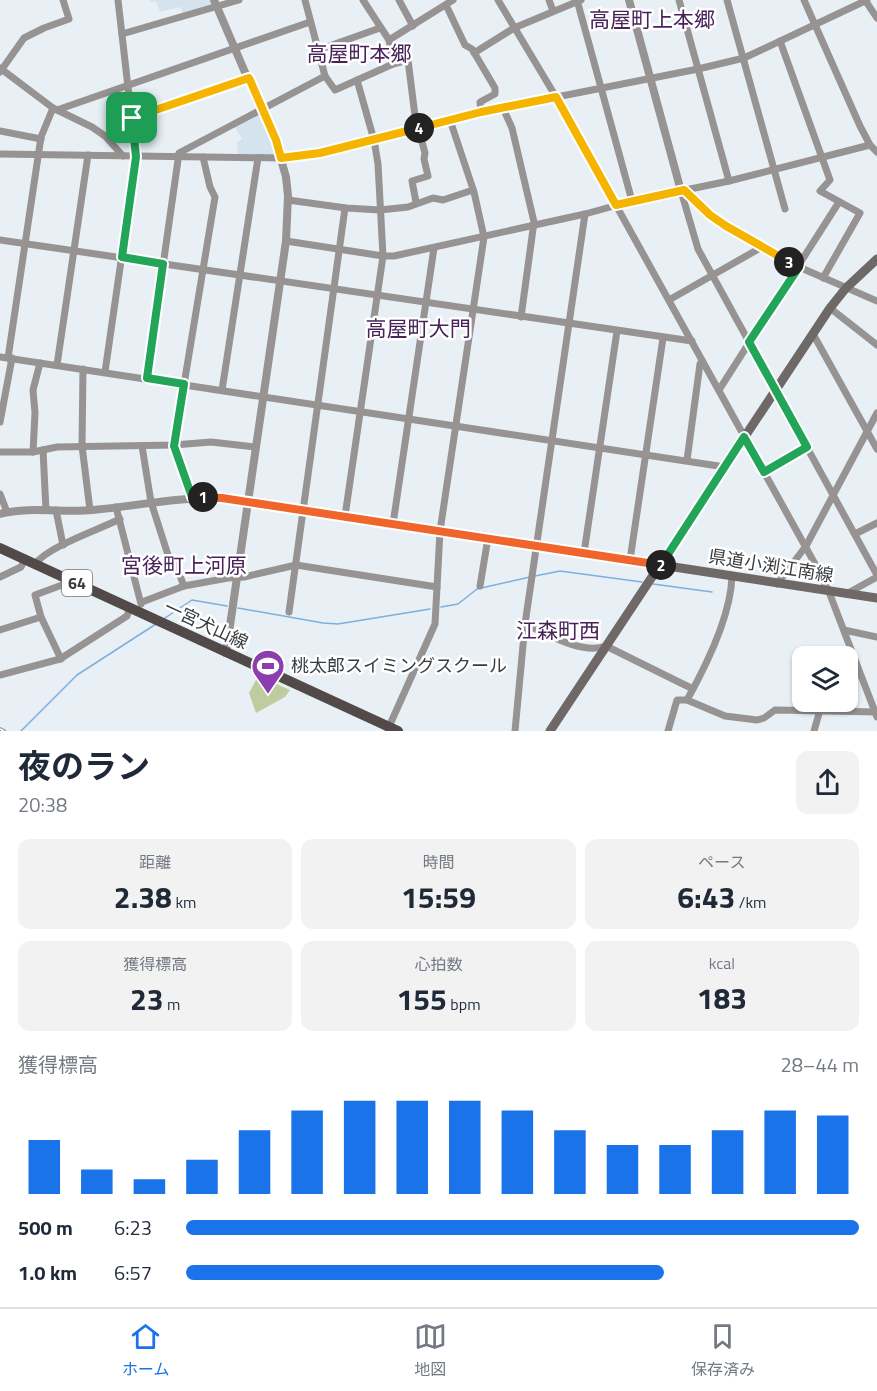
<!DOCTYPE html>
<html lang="ja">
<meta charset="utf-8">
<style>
body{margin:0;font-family:"Titillium Web","Noto Sans JP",sans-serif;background:#f2f2f3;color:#1f2937;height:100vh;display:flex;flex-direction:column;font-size:22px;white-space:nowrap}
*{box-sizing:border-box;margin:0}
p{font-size:20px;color:#747a83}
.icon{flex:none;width:33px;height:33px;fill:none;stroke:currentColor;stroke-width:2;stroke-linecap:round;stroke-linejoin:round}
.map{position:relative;height:731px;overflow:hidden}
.side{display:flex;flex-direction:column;background:#fff;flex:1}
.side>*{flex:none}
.buttons{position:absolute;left:792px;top:646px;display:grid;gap:12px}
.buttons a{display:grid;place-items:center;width:66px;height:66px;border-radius:12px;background:#fff;box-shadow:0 2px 4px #0004;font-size:30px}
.pin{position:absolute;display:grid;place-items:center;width:51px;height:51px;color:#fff;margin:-26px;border-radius:12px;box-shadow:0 3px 9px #0006}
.km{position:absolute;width:30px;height:30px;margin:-15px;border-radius:50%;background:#222;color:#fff;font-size:16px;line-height:30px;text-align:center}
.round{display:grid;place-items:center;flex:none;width:63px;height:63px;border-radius:12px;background:#f2f2f3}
.overview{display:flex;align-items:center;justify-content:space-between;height:102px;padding:0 18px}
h1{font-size:33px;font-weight:700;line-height:45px}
.metrics{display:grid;grid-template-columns:repeat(3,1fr);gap:9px;height:102px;padding:6px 18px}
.metrics div{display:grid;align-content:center;border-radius:12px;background:#f2f2f3;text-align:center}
.metrics b{font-size:30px;font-weight:700}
.metrics small{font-size:16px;font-weight:400}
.metrics p{font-size:16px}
.chart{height:168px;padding:12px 18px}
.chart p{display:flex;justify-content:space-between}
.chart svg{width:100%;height:108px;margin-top:6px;stroke:#1a73e8;stroke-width:6}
ul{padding:0 18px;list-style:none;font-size:20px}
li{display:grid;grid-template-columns:96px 72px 1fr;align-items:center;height:45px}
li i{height:15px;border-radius:8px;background:#1a73e8}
.menu{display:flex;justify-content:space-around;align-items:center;height:84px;border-top:2px solid #e0e1e3;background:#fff;font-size:16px;color:#747a83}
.menu a{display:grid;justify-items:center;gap:3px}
.menu .selected{color:#1a73e8}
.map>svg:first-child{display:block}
</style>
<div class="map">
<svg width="877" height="731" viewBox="0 0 877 731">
<rect width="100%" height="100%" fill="#e8f0f6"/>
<!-- built -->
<g fill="#d5e3ee">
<polygon points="149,0 213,0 215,5 183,14 180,7 160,12 156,1 150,2"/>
<polygon points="261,109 280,157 238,156 237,142 242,139 233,124"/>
</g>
<!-- pitch -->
<polygon fill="#becca0" points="258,676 290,690 285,697 256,713 249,693"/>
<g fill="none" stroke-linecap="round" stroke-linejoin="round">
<!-- stream -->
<g stroke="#7dafde" stroke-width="1.5">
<polyline points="535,576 560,571 642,582"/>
<polyline points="653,584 712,592"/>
<polyline points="441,607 458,604 477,589 530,577"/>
<polyline points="238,608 323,623 338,624 430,609"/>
<polyline points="165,618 192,600 227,606"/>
<polyline points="21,731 77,675 156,624"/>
</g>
<!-- minor -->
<g stroke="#979392" stroke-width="7">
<polyline points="363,0 389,40 393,64"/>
<polyline points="399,0 413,26"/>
<polyline points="498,0 556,97 815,564 829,592 877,717"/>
<polyline points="549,0 553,11"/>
<polyline points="577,0 632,201"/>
<polyline points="679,0 729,181"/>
<polyline points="727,0 785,209"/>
<polyline points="804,0 860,126 870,145 877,152"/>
<polyline points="865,0 877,18"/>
<polyline points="446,5 465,45 472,49 495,88 495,94 480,102 481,112"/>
<polyline points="122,34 239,0"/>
<polyline points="389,40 453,0"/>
<polyline points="780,41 830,180 820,191 860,213 823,278"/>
<polyline points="318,50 380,28"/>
<polyline points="474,53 514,28 581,0"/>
<polyline points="0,68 53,108 92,127 105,136 123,156"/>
<polyline points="0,72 24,38 44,28 69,19 63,0"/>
<polyline points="325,76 335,90 393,64 408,60 415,116 425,153 424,159 428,176 412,181 416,202"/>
<polyline points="503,108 512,128 534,222 521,317"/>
<polyline points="57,110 310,22"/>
<polyline points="132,118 249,78"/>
<polyline points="0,131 41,139"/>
<polyline points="0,154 281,158 320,153 481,112 698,69 744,58 867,0"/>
<polyline points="684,190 710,215 749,239 799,267 877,301"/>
<polyline points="681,191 698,249 877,575"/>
<polyline points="288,200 346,208 380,210 408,207 433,198 443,200 473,190"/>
<polyline points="0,240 692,341"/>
<polyline points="286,241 383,256 394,256 585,214 632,201 729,181 870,145"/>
<polyline points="669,300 762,247"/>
<polyline points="830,308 877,345"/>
<polyline points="813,334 877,449"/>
<polyline points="0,357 725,467"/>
<polyline points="8,358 41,137 53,108"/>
<polyline points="57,365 88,155"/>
<polyline points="83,369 82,446 90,510"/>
<polyline points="105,372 136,157 118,0"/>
<polyline points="147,378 179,153 325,76 305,0"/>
<polyline points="222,390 258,158"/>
<polyline points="719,390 839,202"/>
<polyline points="0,422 12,358"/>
<polyline points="142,446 151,502 168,555 175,563 184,586"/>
<polyline points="43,450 46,510"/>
<polyline points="0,452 33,452 57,447 174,445 211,442 255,447"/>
<polyline points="33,452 35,413 33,390 40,363"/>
<polyline points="687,460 700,364 702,361"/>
<polyline points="764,472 807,447"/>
<polyline points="0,494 7,512"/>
<polyline points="192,497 174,445 215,197 210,187 203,157"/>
<polyline points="116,507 141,604"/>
<polyline points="56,510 63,545"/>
<polyline points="345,516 383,256 378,164 374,140 357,80"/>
<polyline points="393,524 434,248"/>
<polyline points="855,534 877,523"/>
<polyline points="584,553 617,331"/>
<polyline points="630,560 663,338"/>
<path d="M35,564C49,546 98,530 120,519"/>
<polyline points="0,577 21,567 25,559"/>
<polyline points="777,584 806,546 877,413"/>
<polyline points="480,586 488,538"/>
<polyline points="848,593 877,577"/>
<polyline points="142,602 184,586 228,578 244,577 296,565 437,587"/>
<polyline points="289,612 345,208"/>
<path d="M525,624C548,634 581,655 606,646L693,689"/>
<polyline points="0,630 41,617"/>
<polyline points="844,630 877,637"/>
<polyline points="61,659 41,617 35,595 62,585 68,579"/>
<polyline points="0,675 60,659 127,616 130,608"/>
<path d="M687,700C706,666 731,615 732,576"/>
<polyline points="388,729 435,624 440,531 484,237 474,192 450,120"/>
<polyline points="515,731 525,624 585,214"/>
<polyline points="668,731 677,700 687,700 725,716 757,720 764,718 775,710 877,712"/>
<polyline points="814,731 820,710"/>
</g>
<!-- tertiary -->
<g stroke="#979392" stroke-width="8">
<polyline points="214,0 278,149 286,177 288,196 286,241 226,653"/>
<polyline points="629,0 681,191"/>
<path d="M0,514C30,506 62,513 93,510C136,506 178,497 222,498L661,565"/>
</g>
<!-- secondary -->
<g stroke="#6e6866" stroke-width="9">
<polyline points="661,565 877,598"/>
<polyline points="550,731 830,308 846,288 877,259"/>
</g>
<!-- primary -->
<polyline stroke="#514a48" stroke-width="10" points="0,548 398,731"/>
<!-- rail casing -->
<g stroke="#989ea2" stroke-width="4">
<polyline id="rail" points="0,729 4,731"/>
</g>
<!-- rail -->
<use href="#rail" stroke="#fff" stroke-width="1.5" stroke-dasharray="4.5" stroke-linecap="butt"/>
</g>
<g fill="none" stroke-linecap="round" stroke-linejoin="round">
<!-- split-1 casing -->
<g stroke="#fff" stroke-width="12">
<polyline id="split-1" points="132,118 136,157 122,257 163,264 147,378 184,384 174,446 192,497 203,497"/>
</g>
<!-- split-2 casing -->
<g stroke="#fff" stroke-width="12">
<polyline id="split-2" points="203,497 222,498 661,565"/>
</g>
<!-- split-3 casing -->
<g stroke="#fff" stroke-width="12">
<polyline id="split-3" points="661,565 744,437 764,472 807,447 749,342 799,267 789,262"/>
</g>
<!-- split-4 casing -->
<g stroke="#fff" stroke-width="12">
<polyline id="split-4" points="419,128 481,112 556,97 616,205 684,190 710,215 726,226 789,262"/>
</g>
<!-- split-5 casing -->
<g stroke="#fff" stroke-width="12">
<polyline id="split-5" points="132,118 249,78 276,140 281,158 320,153 419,128"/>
</g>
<!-- split-1 -->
<use href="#split-1" stroke="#22a559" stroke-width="8"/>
<!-- split-2 -->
<use href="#split-2" stroke="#f0652b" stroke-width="8"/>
<!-- split-3 -->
<use href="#split-3" stroke="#22a559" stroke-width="8"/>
<!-- split-4 -->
<use href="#split-4" stroke="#f5b400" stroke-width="8"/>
<!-- split-5 -->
<use href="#split-5" stroke="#f5b400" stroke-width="8"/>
</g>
<!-- icons -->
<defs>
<g id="stadium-pin" transform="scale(1.725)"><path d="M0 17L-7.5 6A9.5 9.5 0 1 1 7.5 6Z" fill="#8c3eae" stroke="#fff"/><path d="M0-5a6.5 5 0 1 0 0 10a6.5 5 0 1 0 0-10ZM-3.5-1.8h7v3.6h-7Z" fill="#fff"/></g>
</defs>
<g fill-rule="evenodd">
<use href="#stadium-pin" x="268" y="666"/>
</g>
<g text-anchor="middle" stroke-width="5" stroke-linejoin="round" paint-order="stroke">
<!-- shield labels -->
<rect fill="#fff" stroke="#757779" stroke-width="1.5" x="62" y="570" width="30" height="26" rx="4.5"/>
<g font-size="16" font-weight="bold" fill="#3a3d3f">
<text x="77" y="589">64</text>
</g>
<!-- street labels -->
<g font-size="18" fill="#3a3d3f" stroke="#fff">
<text transform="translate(771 566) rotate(9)" y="6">県道小渕江南線</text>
<text transform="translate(206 625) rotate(25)" y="6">一宮犬山線</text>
</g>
<!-- poi labels -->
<g font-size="18" fill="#3a3d3f" stroke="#fff" text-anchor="start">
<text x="291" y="672">桃太郎スイミングスクール</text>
</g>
<!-- quarter labels -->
<g font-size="21" fill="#482259" stroke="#fff">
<text x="652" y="27">高屋町上本郷</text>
<text x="359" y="61">高屋町本郷</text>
<text x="418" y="336">高屋町大門</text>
<text x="184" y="573">宮後町上河原</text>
<text x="558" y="638">江森町西</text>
</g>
</g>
</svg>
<div class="buttons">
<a><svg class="icon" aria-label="layers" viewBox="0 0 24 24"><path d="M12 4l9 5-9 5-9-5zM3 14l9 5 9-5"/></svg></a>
</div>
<div class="pin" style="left:132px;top:118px;background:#1e9e55"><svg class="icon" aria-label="arrive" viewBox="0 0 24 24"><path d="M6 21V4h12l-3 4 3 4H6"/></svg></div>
<b class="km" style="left:203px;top:497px">1</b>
<b class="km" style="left:661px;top:565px">2</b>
<b class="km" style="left:789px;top:262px">3</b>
<b class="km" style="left:419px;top:128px">4</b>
</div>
<section class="side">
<div class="overview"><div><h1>夜のラン</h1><p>20:38</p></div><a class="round"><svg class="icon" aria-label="share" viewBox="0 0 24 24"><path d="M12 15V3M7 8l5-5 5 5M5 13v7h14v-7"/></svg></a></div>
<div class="metrics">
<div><p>距離</p><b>2.38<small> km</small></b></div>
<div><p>時間</p><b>15:59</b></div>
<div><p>ペース</p><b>6:43<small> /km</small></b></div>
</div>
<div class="metrics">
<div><p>獲得標高</p><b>23<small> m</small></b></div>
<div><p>心拍数</p><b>155<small> bpm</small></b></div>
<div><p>kcal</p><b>183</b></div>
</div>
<div class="chart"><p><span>獲得標高</span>28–44 m</p>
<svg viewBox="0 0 160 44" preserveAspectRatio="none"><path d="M5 44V22M15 44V34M25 44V38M35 44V30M45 44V18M55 44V10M65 44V6M75 44V6M85 44V6M95 44V10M105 44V18M115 44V24M125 44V24M135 44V18M145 44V10M155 44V12"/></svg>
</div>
<ul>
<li><b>500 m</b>6:23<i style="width:100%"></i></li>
<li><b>1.0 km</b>6:57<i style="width:71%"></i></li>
</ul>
</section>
<nav class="menu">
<a class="selected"><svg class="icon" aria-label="home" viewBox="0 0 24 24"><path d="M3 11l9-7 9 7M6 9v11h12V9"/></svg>ホーム</a>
<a><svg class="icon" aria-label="map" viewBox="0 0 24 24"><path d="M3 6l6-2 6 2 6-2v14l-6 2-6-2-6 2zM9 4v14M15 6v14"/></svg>地図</a>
<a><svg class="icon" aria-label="saved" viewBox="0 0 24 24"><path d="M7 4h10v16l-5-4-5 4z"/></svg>保存済み</a>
</nav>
